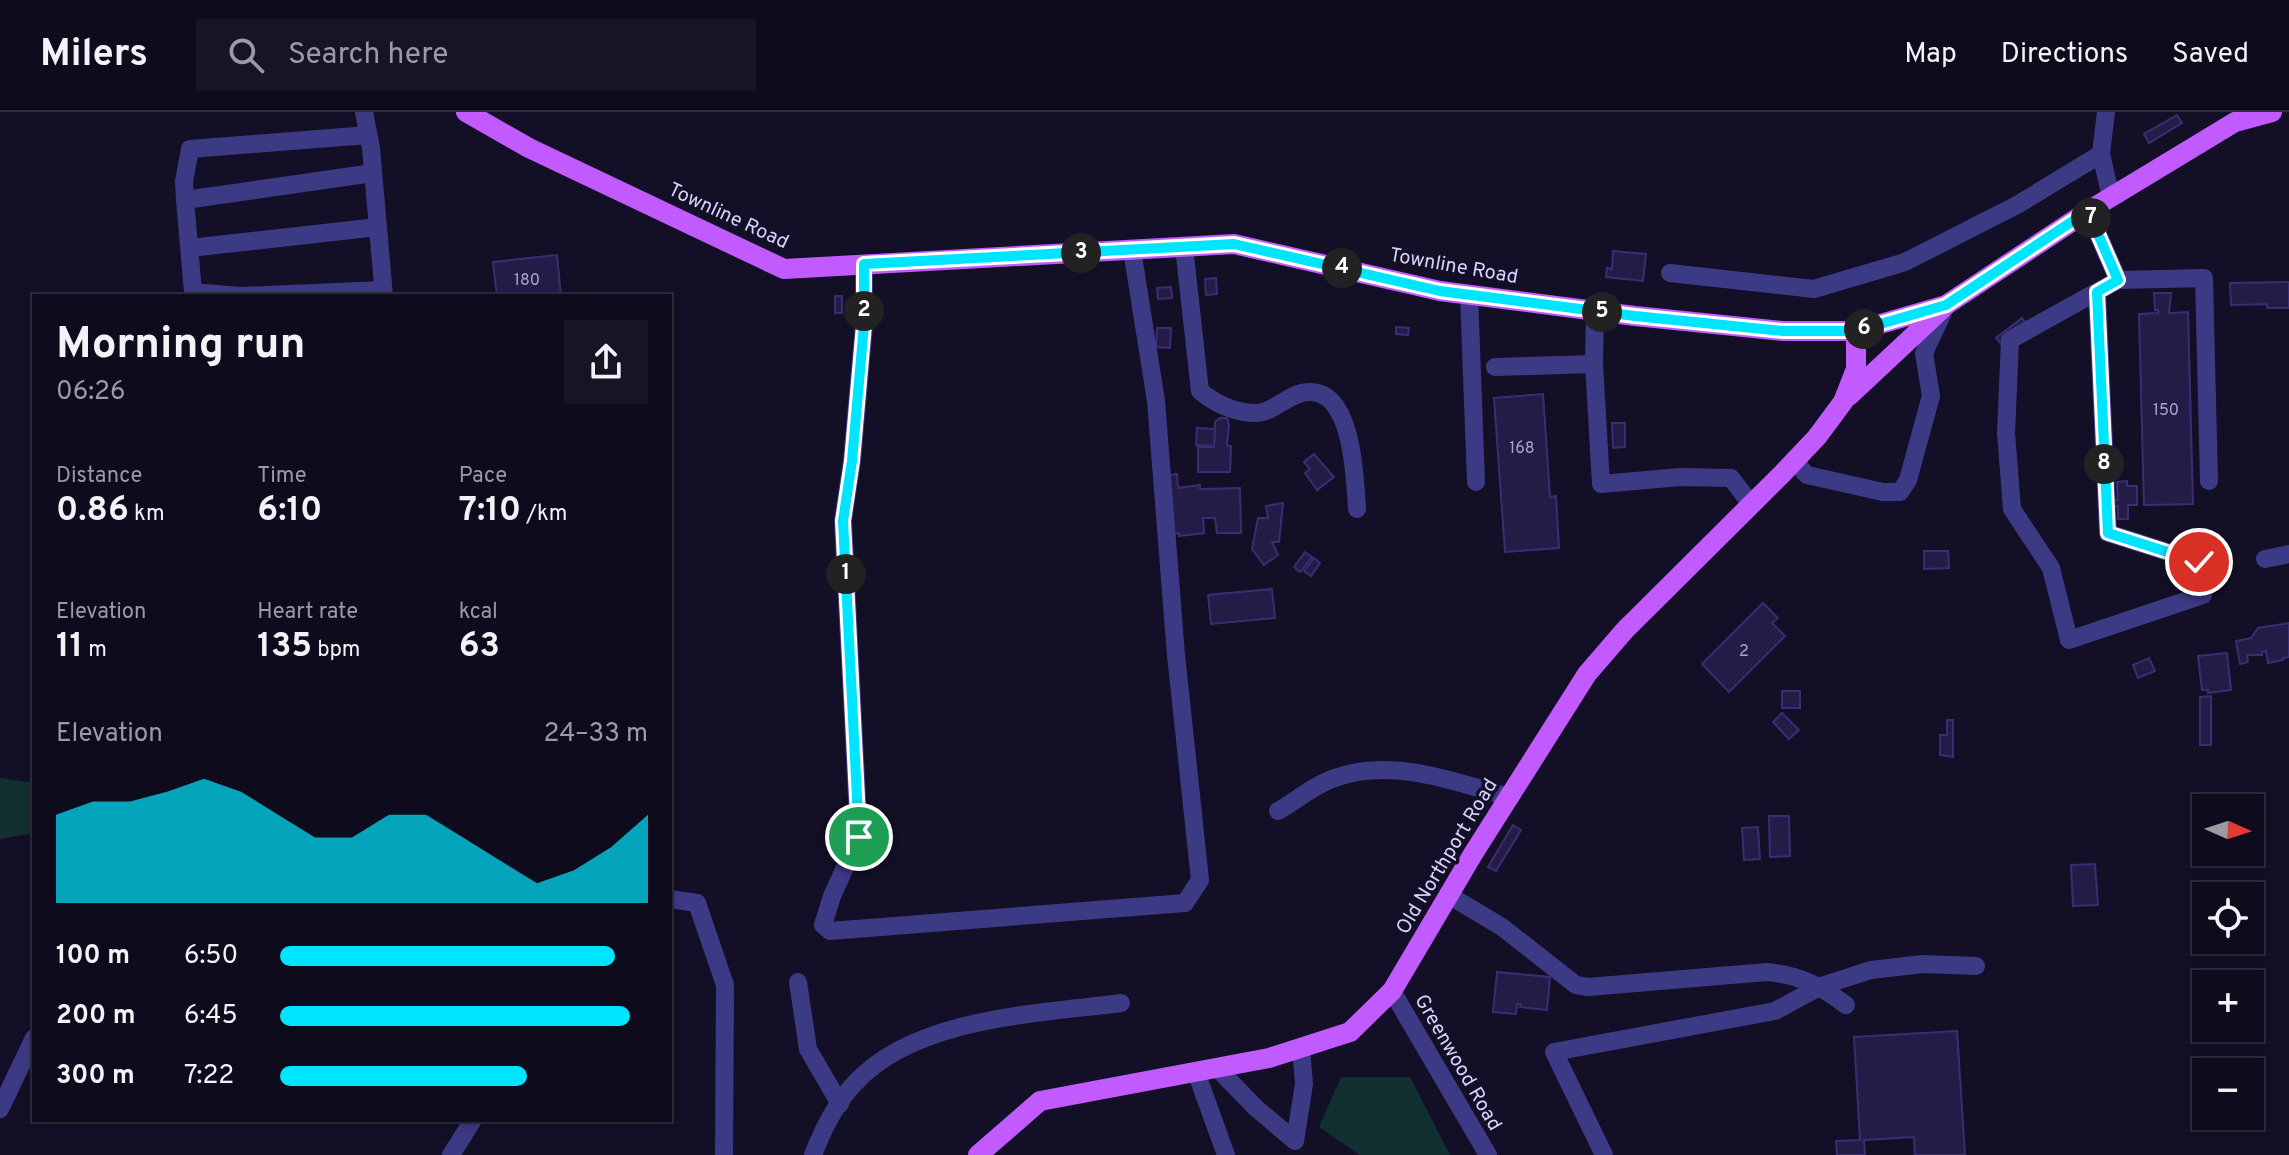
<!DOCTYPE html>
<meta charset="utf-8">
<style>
body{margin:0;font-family:Overpass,sans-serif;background:#171425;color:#f1f3f6;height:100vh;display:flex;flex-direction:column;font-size:30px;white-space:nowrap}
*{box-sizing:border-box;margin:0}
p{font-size:26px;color:#9b9ba3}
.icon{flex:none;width:44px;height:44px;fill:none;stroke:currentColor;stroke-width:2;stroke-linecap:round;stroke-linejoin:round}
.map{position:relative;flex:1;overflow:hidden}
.drawer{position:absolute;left:32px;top:182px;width:640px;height:828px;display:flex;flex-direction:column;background:#0e0b1c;border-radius:0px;box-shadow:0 4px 12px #0003,0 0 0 2px #2e2b3b}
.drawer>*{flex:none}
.needle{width:52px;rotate:93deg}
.buttons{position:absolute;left:2192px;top:682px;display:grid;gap:16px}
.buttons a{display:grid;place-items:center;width:72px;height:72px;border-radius:0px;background:#0e0b1c;box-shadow:0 4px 12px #0003,0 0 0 2px #2e2b3b;font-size:40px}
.pin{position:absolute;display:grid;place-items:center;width:68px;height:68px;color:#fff;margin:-34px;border:4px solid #fff;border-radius:50%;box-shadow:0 2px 8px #0007}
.km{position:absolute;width:40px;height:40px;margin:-20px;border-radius:50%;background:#222;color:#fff;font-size:22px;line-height:40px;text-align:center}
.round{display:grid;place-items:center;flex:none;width:84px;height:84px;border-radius:0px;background:#171425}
.head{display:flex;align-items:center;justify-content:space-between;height:136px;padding:0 24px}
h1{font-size:44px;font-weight:700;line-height:60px}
.figures{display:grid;grid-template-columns:repeat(3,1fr);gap:12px;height:136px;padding:8px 24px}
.figures div{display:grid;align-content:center}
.figures b{font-size:34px;font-weight:700}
.figures small{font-size:22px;font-weight:400}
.figures p{font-size:22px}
.chart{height:224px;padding:16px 24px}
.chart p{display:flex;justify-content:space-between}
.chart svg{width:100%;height:144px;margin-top:8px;fill:#00e5ff;opacity:.7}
ul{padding:0 24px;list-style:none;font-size:26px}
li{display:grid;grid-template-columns:128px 96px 1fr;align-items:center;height:60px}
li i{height:20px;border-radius:10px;background:#00e5ff}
header{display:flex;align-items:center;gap:48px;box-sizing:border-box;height:112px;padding:0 40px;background:#0e0b1c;border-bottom:2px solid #2e2b3b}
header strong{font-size:38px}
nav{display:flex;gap:44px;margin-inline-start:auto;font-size:28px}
.search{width:560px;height:72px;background:#171425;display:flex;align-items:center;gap:20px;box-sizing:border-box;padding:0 28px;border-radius:0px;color:#9b9ba3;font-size:30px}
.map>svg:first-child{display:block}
</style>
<header>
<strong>Milers</strong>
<div class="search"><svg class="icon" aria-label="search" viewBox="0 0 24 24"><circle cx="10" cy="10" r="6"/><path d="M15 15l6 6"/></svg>Search here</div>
<nav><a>Map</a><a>Directions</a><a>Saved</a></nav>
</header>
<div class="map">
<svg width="2289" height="1043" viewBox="0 0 2289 1043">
<rect width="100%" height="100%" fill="#130f26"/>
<!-- green -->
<g fill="#12302f">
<polygon points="0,666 34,671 34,721 0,727"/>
<polygon points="1341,965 1410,965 1450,1043 1360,1043 1319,1015"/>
</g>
<!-- building -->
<g fill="#241b47" stroke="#3b2d73" stroke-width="2">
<polygon points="2177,3 2182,11 2149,31 2144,22"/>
<polygon points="1613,139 1646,142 1643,169 1606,165 1607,156 1612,157"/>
<polygon points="557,143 561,184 497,184 493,150"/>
<polygon points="1216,166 1217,182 1206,183 1205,167"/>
<polygon points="2289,170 2289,196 2267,196 2267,192 2231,193 2230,171"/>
<polygon points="1171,175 1172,186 1158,187 1157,176"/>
<polygon points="2154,181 2171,181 2169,201 2188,200 2193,392 2144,393 2139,202 2158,201 2158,198 2155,198"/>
<rect x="835" y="184" width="7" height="17"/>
<polygon points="2022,206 2030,217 2005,237 1996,226"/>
<polygon points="1396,215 1409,216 1408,223 1396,222"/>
<polygon points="1157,216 1171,216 1170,236 1156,235"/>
<polygon points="1543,282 1550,385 1556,384 1559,436 1505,440 1494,286"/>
<polygon points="1220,306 1227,306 1229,313 1227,334 1231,334 1230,360 1198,360 1198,335 1214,335 1215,310"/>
<polygon points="1612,311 1625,311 1625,335 1613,336"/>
<polygon points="1197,316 1215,317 1214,334 1196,333"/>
<polygon points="1314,342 1334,365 1317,378 1305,361 1310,357 1304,350"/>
<polygon points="1177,362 1178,376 1200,373 1200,377 1240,376 1241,421 1217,421 1215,406 1203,406 1204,421 1179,424 1179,421 1172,422 1164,364"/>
<polygon points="2127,369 2127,374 2137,374 2137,393 2128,393 2128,407 2118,407 2118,394 2113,395 2113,388 2118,388 2117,370"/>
<polygon points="1283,391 1279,430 1272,430 1278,443 1264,453 1252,437 1258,406 1268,406 1266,394"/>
<polygon points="1924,439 1948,439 1949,456 1924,457"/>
<polygon points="1305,440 1312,445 1300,460 1294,455"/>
<polygon points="1314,446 1320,451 1311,464 1304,459"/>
<polygon points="1272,477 1275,506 1211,512 1208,483"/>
<polygon points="1763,491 1778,506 1772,511 1785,524 1729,580 1702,552"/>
<polygon points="2289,511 2289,545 2283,546 2283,548 2268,551 2266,539 2262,540 2262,543 2247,543 2248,550 2240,552 2236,529 2251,526 2258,516"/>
<polygon points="2227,541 2231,578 2208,581 2208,578 2202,578 2198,544"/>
<polygon points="2149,546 2155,559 2138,566 2133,553"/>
<rect x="1782" y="579" width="18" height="17"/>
<polygon points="2211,584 2211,633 2200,633 2200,585"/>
<polygon points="1782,601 1799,618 1789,627 1773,610"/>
<polygon points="1947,608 1953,608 1953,645 1940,643 1940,623 1947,623"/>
<polygon points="1769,704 1789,704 1790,744 1770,745"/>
<polygon points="1513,713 1521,718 1496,759 1488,755"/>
<polygon points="1758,715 1760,747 1744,748 1742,716"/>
<polygon points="2095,752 2098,793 2073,794 2071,753"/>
<polygon points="1497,860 1550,865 1547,898 1520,895 1521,892 1517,892 1516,902 1493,900"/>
<polygon points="1957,919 1965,1043 1915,1043 1914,1025 1864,1028 1865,1043 1837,1043 1836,1029 1860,1028 1854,925"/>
</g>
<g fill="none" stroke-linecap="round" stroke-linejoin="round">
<!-- minor -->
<g stroke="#3d3a85" stroke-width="18">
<polyline points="364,0 371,36 384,184"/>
<polyline points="2106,0 2101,42 2111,85"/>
<polyline points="373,61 185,88 193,180 241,184 383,178"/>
<polyline points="185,88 184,69 190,37 368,23"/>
<polyline points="2088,99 2118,168 2204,166 2209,369"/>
<path d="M1184,135L1200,279C1217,293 1235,301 1257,301C1275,300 1290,280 1309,280C1353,278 1355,367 1357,397"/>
<polyline points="190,136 378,115"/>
<polyline points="864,152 864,213 852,349 843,409 859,725 832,784 823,813 830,819 1185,791 1200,768 1176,543 1156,289 1132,138"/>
<polyline points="1670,161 1814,177 1905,150 2017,93 2101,42"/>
<polyline points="2097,180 2108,421 2199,450 2203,483 2069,528 2051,456 2012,397 2006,321 2010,228 2118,168"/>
<polyline points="1469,182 1476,370"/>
<polyline points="1595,199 1594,252 1601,372 1680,365 1731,366 1751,392"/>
<polyline points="1495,255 1594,252"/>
<polyline points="1794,349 1807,363 1883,380 1900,380 1908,368 1931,284 1924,241 1945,196"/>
<polyline points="2265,447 2289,442"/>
<path d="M1278,699C1297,688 1317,671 1338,665C1394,646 1455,670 1509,685"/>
<path d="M1450,784L1502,815L1576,873L1588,875L1767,860C1799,863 1821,874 1846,893"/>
<polyline points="670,787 697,791 725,873 724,1043"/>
<polyline points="798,870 808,937 840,992"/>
<polyline points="1392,879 1488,1043"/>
<polyline points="1217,956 1256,996 1295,1029 1304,972 1301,936"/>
<polyline points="1196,960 1226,1043"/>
<polyline points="0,997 34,926"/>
<polyline points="451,1043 473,1008"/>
<path d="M813,1043C823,1017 836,990 856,970C917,905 1038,902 1121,891"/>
<polyline points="1604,1043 1554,940 1775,899 1821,874 1871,858 1923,852 1976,854"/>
</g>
<!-- major -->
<g stroke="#c25bff" stroke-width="20">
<polyline points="466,0 529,36 784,157 1234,132 1440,179 1635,204 1783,219 1856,219 1946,193 2088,99 2235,10 2272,0"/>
<polyline points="1849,284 1942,197"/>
<polyline points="978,1043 1040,989 1269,946 1350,920 1392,879 1473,742 1587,562 1625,518 1783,361 1817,325 1843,290 1856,257 1856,219"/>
</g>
</g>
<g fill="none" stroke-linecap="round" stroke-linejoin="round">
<!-- route casing -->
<g stroke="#fff" stroke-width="16">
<polyline id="route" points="859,725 843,409 852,349 864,213 864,152 1234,132 1440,179 1635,204 1783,219 1856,219 1946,193 2088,99 2118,168 2097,180 2108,421 2199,450"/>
</g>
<!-- route -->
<use href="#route" stroke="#00e5ff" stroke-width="10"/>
</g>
<g text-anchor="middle" stroke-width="7" stroke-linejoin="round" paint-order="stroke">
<!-- number labels -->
<g font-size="16" fill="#aca6d1">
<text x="527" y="173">180</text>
<text x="2166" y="303">150</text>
<text x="1522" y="341">168</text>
<text x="1744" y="544">2</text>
</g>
<!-- street labels -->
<g font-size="20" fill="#d9d4ff" stroke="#130f26">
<text transform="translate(729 103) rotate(25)" y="7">Townline Road</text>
<text transform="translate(1454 153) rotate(10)" y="7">Townline Road</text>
<text transform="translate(1446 744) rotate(-59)" y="7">Old Northport Road</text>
<text transform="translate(1459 950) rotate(60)" y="7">Greenwood Road</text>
</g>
</g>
</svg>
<div class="buttons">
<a><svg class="needle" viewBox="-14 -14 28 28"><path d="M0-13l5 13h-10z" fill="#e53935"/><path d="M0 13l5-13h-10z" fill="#9b9ba3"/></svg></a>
<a><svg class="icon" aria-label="locate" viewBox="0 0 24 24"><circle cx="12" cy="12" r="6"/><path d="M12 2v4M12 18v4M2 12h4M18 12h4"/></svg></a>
<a>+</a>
<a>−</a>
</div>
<div class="pin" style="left:859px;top:725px;background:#1e9e55"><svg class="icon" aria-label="arrive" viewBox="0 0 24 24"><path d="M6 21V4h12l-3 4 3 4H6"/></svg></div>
<div class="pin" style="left:2199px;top:450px;background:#d93025"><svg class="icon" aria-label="check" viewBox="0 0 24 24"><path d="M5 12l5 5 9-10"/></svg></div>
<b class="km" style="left:846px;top:462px">1</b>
<b class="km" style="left:864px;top:199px">2</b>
<b class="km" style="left:1081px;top:141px">3</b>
<b class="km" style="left:1342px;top:156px">4</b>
<b class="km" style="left:1602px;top:200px">5</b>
<b class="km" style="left:1864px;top:217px">6</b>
<b class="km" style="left:2091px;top:106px">7</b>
<b class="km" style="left:2104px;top:352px">8</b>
<section class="drawer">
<div class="head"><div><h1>Morning run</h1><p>06:26</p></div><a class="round"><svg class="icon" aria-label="share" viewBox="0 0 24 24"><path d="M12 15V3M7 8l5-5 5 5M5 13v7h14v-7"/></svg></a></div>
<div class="figures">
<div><p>Distance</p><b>0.86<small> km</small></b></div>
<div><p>Time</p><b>6:10</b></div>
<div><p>Pace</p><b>7:10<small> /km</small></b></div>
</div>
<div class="figures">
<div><p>Elevation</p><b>11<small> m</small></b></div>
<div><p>Heart rate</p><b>135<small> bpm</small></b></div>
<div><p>kcal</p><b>63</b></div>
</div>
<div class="chart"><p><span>Elevation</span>24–33 m</p>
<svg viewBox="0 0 160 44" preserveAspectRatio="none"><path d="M0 44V17L10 13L20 13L30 10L40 6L50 10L60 17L70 24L80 24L90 17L100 17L110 24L120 31L130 38L140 34L150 27L160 17V44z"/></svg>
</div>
<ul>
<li><b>100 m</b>6:50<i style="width:91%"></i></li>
<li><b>200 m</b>6:45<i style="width:95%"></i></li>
<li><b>300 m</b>7:22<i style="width:67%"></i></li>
</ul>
</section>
</div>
